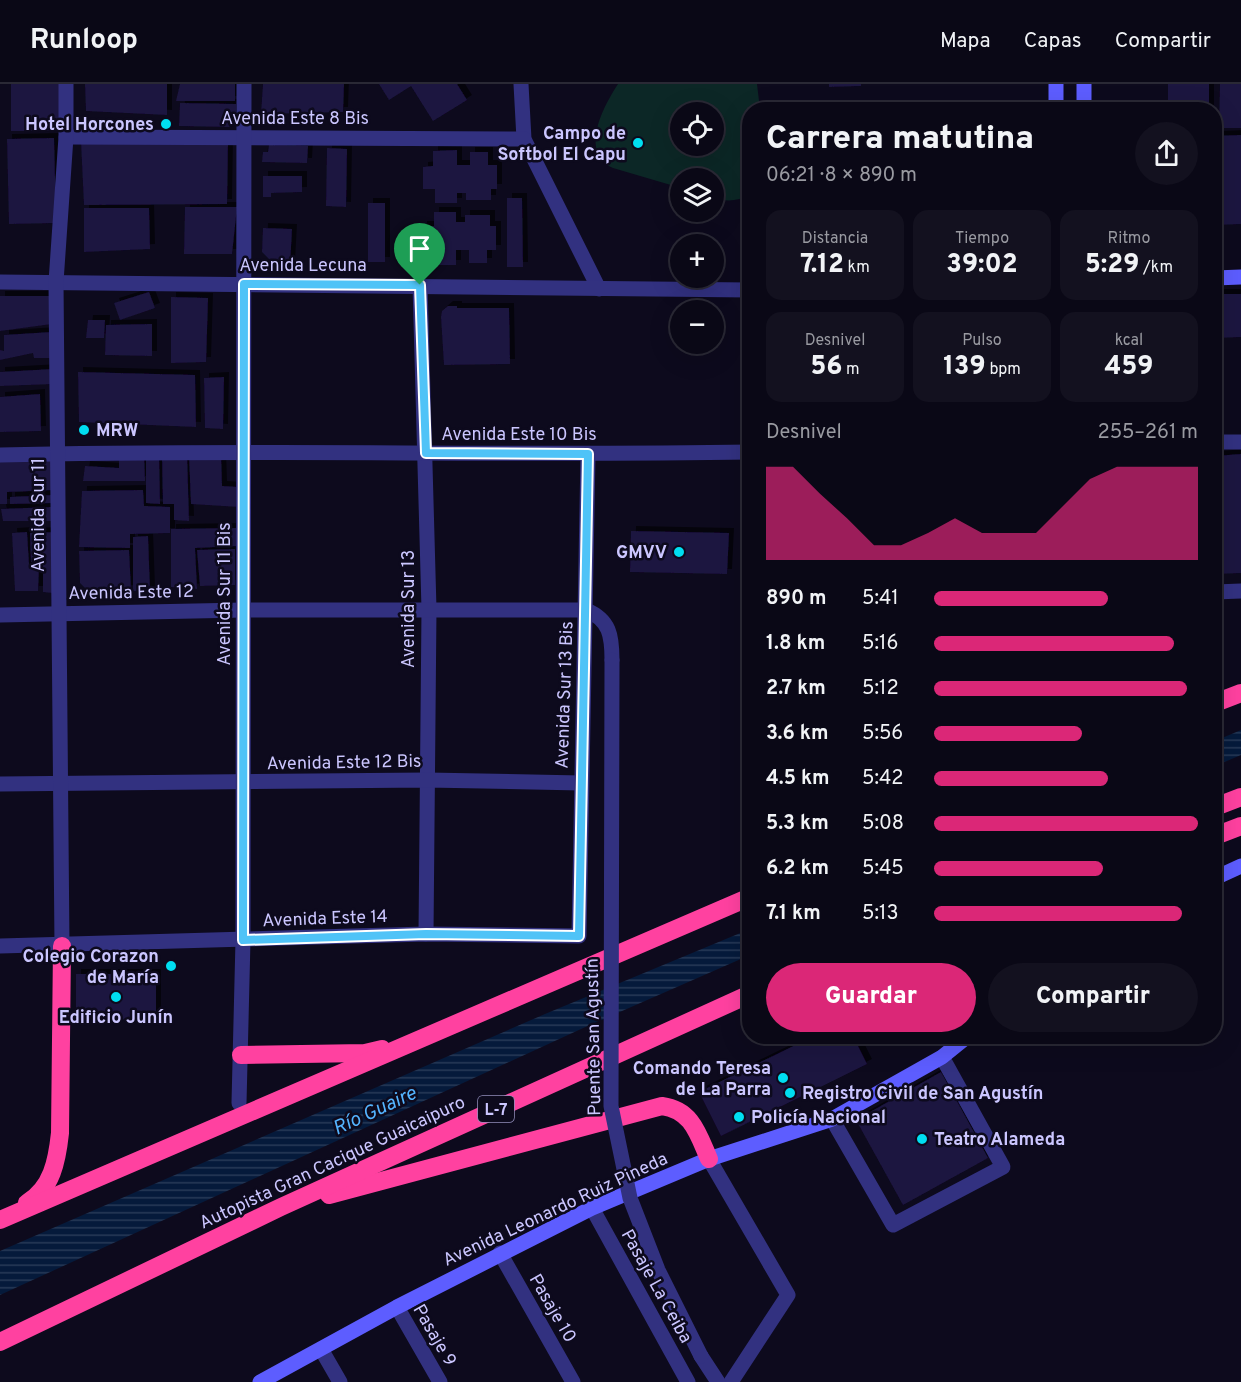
<!DOCTYPE html>
<html lang="es">
<meta charset="utf-8">
<style>
body{margin:0;font-family:Overpass,sans-serif;background:#13111f;color:#f1f3f6;height:100vh;display:flex;flex-direction:column;font-size:22px;white-space:nowrap}
*{box-sizing:border-box;margin:0}
p{font-size:20px;color:#999aa1}
.icon{flex:none;width:33px;height:33px;fill:none;stroke:currentColor;stroke-width:2;stroke-linecap:round;stroke-linejoin:round}
.map{position:relative;flex:1;overflow:hidden}
.panel{position:absolute;left:742px;top:18px;width:480px;height:942px;display:flex;flex-direction:column;background:#0a0816;border-radius:24px;box-shadow:0 6px 24px #0002,0 0 0 2px #2a2935}
.panel>*{flex:none}
.controls{position:absolute;left:670px;top:18px;display:grid;gap:12px}
.controls a{display:grid;place-items:center;width:54px;height:54px;border-radius:50%;background:#0a0816;box-shadow:0 6px 24px #0002,0 0 0 2px #2a2935;font-size:30px}
.pin{position:absolute;display:grid;place-items:center;width:51px;height:51px;color:#fff;margin:-62px -26px;border-radius:50% 50% 50% 0;rotate:-45deg;box-shadow:0 0 6px #0007}
.pin .icon{rotate:45deg}
.round{display:grid;place-items:center;flex:none;width:63px;height:63px;border-radius:32px;background:#13111f}
.overview{display:flex;align-items:center;justify-content:space-between;height:102px;padding:0 24px}
h1{font-size:33px;font-weight:800;line-height:45px}
.metrics{display:grid;grid-template-columns:repeat(3,1fr);gap:9px;height:102px;padding:6px 24px}
.metrics div{display:grid;align-content:center;border-radius:15px;background:#13111f;text-align:center}
.metrics b{font-size:26px;font-weight:800}
.metrics small{font-size:16px;font-weight:400}
.metrics p{font-size:16px}
.chart{height:168px;padding:12px 24px}
.chart p{display:flex;justify-content:space-between}
.chart svg{width:100%;height:108px;margin-top:6px;fill:#db2777;opacity:.7}
.cta{display:flex;gap:12px;margin-top:auto;padding:12px 24px}
.cta a{flex:1;height:69px;border-radius:36px;background:#db2777;color:#fff;font-size:24px;font-weight:800;line-height:69px;text-align:center}
.cta a+a{background:#13111f;color:#f1f3f6}
ul{padding:0 24px;list-style:none;font-size:20px}
li{display:grid;grid-template-columns:96px 72px 1fr;align-items:center;height:45px}
li i{height:15px;border-radius:8px;background:#db2777}
header{display:flex;align-items:center;gap:36px;box-sizing:border-box;height:84px;padding:0 30px;background:#0a0816;border-bottom:2px solid #2a2935}
header strong{font-size:28px}
nav{display:flex;gap:33px;margin-inline-start:auto;font-size:21px}
.map>svg:first-child{display:block}
</style>
<header>
<strong>Runloop</strong>
<nav><a>Mapa</a><a>Capas</a><a>Compartir</a></nav>
</header>
<div class="map">
<svg width="1241" height="1298" viewBox="0 0 1241 1298">
<defs>
<pattern id="water-rules" width="6" height="5" patternUnits="userSpaceOnUse" patternTransform="scale(1.5)"><rect width="6" height="5" fill="#051a3b"/><path d="M0 2.5h6" fill="none" stroke="#283a58"/></pattern>
<filter id="shadow"><feDropShadow dx="5" dy="-5" stdDeviation="0" flood-color="#0009"/></filter>
</defs>
<rect width="100%" height="100%" fill="#0d0a1d"/>
<!-- pitch -->
<path fill="#0c2726" fill-rule="evenodd" d="M618,0H757L760,25L750,26V111C738,117 727,118 714,114V94H681V104L613,84C579,68 603,23 618,0ZM681,28H714V62H681Z"/>
<!-- water -->
<g fill="url(#water-rules)">
<polygon points="1241,646 1241,671 1215,682 1215,657"/>
<polygon points="750,845 750,871 581,945 0,1211 0,1167 545,930"/>
</g>
<!-- building -->
<g fill="#1c143f" filter="url(#shadow)">
<rect x="11" y="0" width="48" height="47"/>
<polygon points="85,0 167,0 167,31 86,27"/>
<polygon points="180,0 235,0 235,17 176,17"/>
<polygon points="263,0 344,0 343,28 261,30"/>
<polygon points="379,0 457,0 467,16 433,37 411,2 389,16"/>
<polygon points="829,0 861,0 861,2 829,3"/>
<rect x="1168" y="0" width="41" height="26"/>
<polygon points="1220,0 1241,0 1241,44 1219,44"/>
<polygon points="180,19 236,20 236,36 229,43 179,42"/>
<polygon points="1241,51 1241,140 1215,141 1215,52"/>
<polygon points="54,54 56,139 9,140 7,55"/>
<polygon points="228,57 227,120 84,121 81,58"/>
<polygon points="269,61 308,62 307,79 262,78 263,68 268,68"/>
<polygon points="327,64 347,65 346,123 326,122"/>
<polygon points="457,66 457,81 470,81 470,68 488,68 488,81 497,81 497,105 491,105 491,116 466,116 466,109 457,109 457,119 435,119 435,105 423,105 423,83 433,82 433,67"/>
<polygon points="263,92 302,92 302,108 271,109 271,113 263,113"/>
<polygon points="507,114 522,114 523,183 507,183"/>
<rect x="368" y="119" width="17" height="59"/>
<polygon points="750,119 750,128 744,129 742,120"/>
<polygon points="185,123 237,123 232,170 184,170"/>
<polygon points="84,124 149,124 150,165 84,168"/>
<polygon points="434,128 456,128 456,138 465,138 465,131 490,131 490,142 496,142 496,166 487,166 487,179 469,179 469,166 456,166 456,181 432,181 432,164 422,165 422,142 434,142"/>
<polygon points="263,144 292,145 290,182 275,181 262,168"/>
<polygon points="149,208 155,224 120,236 114,219"/>
<polygon points="1215,210 1241,210 1241,253 1215,254"/>
<polygon points="0,212 52,212 52,240 0,247"/>
<polygon points="171,213 208,214 206,278 171,279"/>
<polygon points="448,222 457,222 457,224 509,224 510,280 444,281 441,233 442,227"/>
<polygon points="88,236 105,236 104,254 86,254"/>
<polygon points="152,240 152,272 105,271 106,241"/>
<polygon points="52,248 51,274 34,274 33,269 0,276 0,266 4,267 4,251"/>
<polygon points="54,285 54,300 0,302 0,288"/>
<polygon points="78,288 195,291 196,343 79,338"/>
<polygon points="224,293 223,345 205,344 204,294"/>
<polygon points="40,310 41,347 0,348 0,313"/>
<polygon points="146,370 159,370 160,420 146,419"/>
<polygon points="162,370 187,370 189,437 174,436 174,420 163,420"/>
<polygon points="189,370 221,371 222,402 238,403 239,423 191,420"/>
<polygon points="1241,370 1241,489 1215,490 1215,372"/>
<polygon points="144,371 145,397 83,397 85,382 119,384 119,372"/>
<polygon points="53,373 52,406 7,408 7,420 0,420 0,374"/>
<polygon points="143,406 144,422 170,423 170,449 130,450 130,464 79,463 82,407"/>
<polygon points="52,411 53,419 10,420 10,413"/>
<polygon points="53,423 54,437 3,437 1,425"/>
<polygon points="236,444 237,462 195,464 197,505 171,503 171,445"/>
<polygon points="631,447 729,449 727,490 630,488"/>
<polygon points="27,448 29,481 39,481 38,507 15,507 12,449"/>
<polygon points="55,448 52,509 43,508 43,479 31,478 30,449"/>
<polygon points="148,452 150,508 133,507 133,453"/>
<polygon points="235,465 235,501 200,502 197,466"/>
<polygon points="129,466 131,506 89,508 80,499 79,467"/>
<polygon points="76,890 156,890 156,935 76,936"/>
<polygon points="814,952 853,952 867,980 721,1052 699,1008"/>
<polygon points="941,988 988,1074 903,1121 856,1036"/>
</g>
<g fill="none" stroke-linecap="round" stroke-linejoin="round">
<!-- street -->
<g stroke="#323180" stroke-width="15">
<polyline points="521,0 524,55 599,205"/>
<polyline points="66,53 524,55"/>
<polyline points="0,198 750,206"/>
<polyline points="420,201 429,525 426,850"/>
<polyline points="1215,358 1241,358"/>
<path d="M0,371C250,365 500,372 750,368"/>
<polyline points="1215,508 1241,507"/>
<path d="M0,531L243,526H586C610,536 612,552 612,576"/>
<polyline points="0,700 427,696 581,699"/>
<polyline points="0,862 426,850 579,852 588,371"/>
<polyline points="62,862 56,198 66,53 66,0"/>
<polyline points="239,1019 243,856 244,0"/>
<polyline points="832,1035 893,1141 1003,1083 942,973"/>
<polyline points="709,1075 788,1211 731,1298"/>
<polyline points="592,1124 688,1298"/>
<polyline points="500,1169 573,1298"/>
<polyline points="397,1223 440,1298"/>
<polyline points="321,1265 340,1298"/>
<polyline points="701,1272 718,1298"/>
</g>
<!-- secondary -->
<g stroke="#5d5dff" stroke-width="15">
<polyline points="1056,26 1056,0"/>
<polyline points="1084,26 1084,0"/>
<polyline points="1215,194 1241,193"/>
<polyline points="1215,794 1241,782"/>
<polyline points="260,1298 397,1223 592,1124 709,1075 832,1035 942,973 968,952"/>
</g>
<!-- highway -->
<g stroke="#ff41a0" stroke-width="18">
<polyline points="1215,619 1241,609"/>
<polyline points="1215,723 1241,713"/>
<polyline points="1215,752 1241,742"/>
<polyline points="241,971 365,969 382,965"/>
<path d="M329,1111L662,1022C692,1026 698,1050 709,1075"/>
<path d="M27,1119C52,1104 57,1077 60,1049L62,862"/>
<polyline points="0,1136 750,813"/>
<polyline points="0,1258 281,1123 750,910"/>
</g>
<!-- street-bridge -->
<polyline stroke="#323180" stroke-width="15" points="612,576 611,1022 630,1114 658,1186 701,1272"/>
</g>
<g fill="none" stroke-linecap="round" stroke-linejoin="round">
<!-- route casing -->
<g stroke="#fff" stroke-width="12">
<polygon id="route" points="244,200 420,201 426,369 588,370 579,852 426,850 243,856"/>
</g>
<!-- route -->
<use href="#route" stroke="#4fc3f7" stroke-width="8"/>
</g>
<!-- markers -->
<g fill="#00def1" stroke="#0d0a1d" stroke-width="2">
<circle cx="166" cy="40" r="6"/>
<circle cx="638" cy="59" r="6"/>
<circle cx="84" cy="346" r="6"/>
<circle cx="679" cy="468" r="6"/>
<circle cx="171" cy="882" r="6"/>
<circle cx="116" cy="913" r="6"/>
<circle cx="783" cy="994" r="6"/>
<circle cx="790" cy="1009" r="6"/>
<circle cx="739" cy="1033" r="6"/>
<circle cx="922" cy="1055" r="6"/>
</g>
<g text-anchor="middle" stroke-width="5" stroke-linejoin="round" paint-order="stroke">
<!-- shield labels -->
<rect fill="#0d0a1d" stroke="#928ebb" stroke-width="1.5" x="478" y="1012" width="36" height="26" rx="4.5"/>
<g font-size="16" font-weight="bold" fill="#cbc6ff">
<text x="496" y="1031">L-7</text>
</g>
<!-- street labels -->
<g font-size="18" fill="#cbc6ff" stroke="#0d0a1d">
<text x="295" y="40">Avenida Este 8 Bis</text>
<text x="303" y="187">Avenida Lecuna</text>
<text x="519" y="356">Avenida Este 10 Bis</text>
<text transform="translate(38 431) rotate(-90)" y="6">Avenida Sur 11</text>
<text transform="translate(131 508) rotate(-1)" y="6">Avenida Este 12</text>
<text transform="translate(224 510) rotate(-90)" y="6">Avenida Sur 11 Bis</text>
<text transform="translate(408 525) rotate(-90)" y="6">Avenida Sur 13</text>
<text transform="translate(564 611) rotate(-88)" y="6">Avenida Sur 13 Bis</text>
<text transform="translate(344 678) rotate(-1)" y="6">Avenida Este 12 Bis</text>
<text transform="translate(325 834) rotate(-2)" y="6">Avenida Este 14</text>
<text transform="translate(593 953) rotate(-91)" y="6">Puente San Agustín</text>
<text transform="translate(332 1078) rotate(-25)" y="6">Autopista Gran Cacique Guaicaipuro</text>
<text transform="translate(555 1125) rotate(-25)" y="6">Avenida Leonardo Ruiz Pineda</text>
<text transform="translate(657 1202) rotate(61)" y="6">Pasaje La Ceiba</text>
<text transform="translate(553 1224) rotate(60)" y="6">Pasaje 10</text>
<text transform="translate(435 1251) rotate(60)" y="6">Pasaje 9</text>
</g>
<!-- poi labels -->
<g font-size="18" font-weight="bold" fill="#cbc6ff" stroke="#0d0a1d" text-anchor="end">
<text x="154" y="46">Hotel Horcones</text>
<text x="626" y="55">Campo de<tspan x="626" dy="21">Softbol El Capu</tspan></text>
<text x="96" y="352" text-anchor="start">MRW</text>
<text x="667" y="474">GMVV</text>
<text x="159" y="878">Colegio Corazon<tspan x="159" dy="21">de María</tspan></text>
<text x="116" y="939" text-anchor="middle">Edificio Junín</text>
<text x="771" y="990">Comando Teresa<tspan x="771" dy="21">de La Parra</tspan></text>
<text x="802" y="1015" text-anchor="start">Registro Civil de San Agustín</text>
<text x="751" y="1039" text-anchor="start">Policía Nacional</text>
<text x="934" y="1061" text-anchor="start">Teatro Alameda</text>
</g>
<!-- water labels -->
<g font-size="20" font-style="italic" fill="#54b4ff" stroke="#0d0a1d">
<text transform="translate(374 1026) rotate(-25)" y="7">Río Guaire</text>
</g>
</g>
</svg>
<div class="controls">
<a><svg class="icon" aria-label="locate" viewBox="0 0 24 24"><circle cx="12" cy="12" r="6"/><path d="M12 2v4M12 18v4M2 12h4M18 12h4"/></svg></a>
<a><svg class="icon" aria-label="layers" viewBox="0 0 24 24"><path d="M12 4l9 5-9 5-9-5zM3 14l9 5 9-5"/></svg></a>
<a>+</a>
<a>−</a>
</div>
<div class="pin" style="left:420px;top:201px;background:#1e9e55"><svg class="icon" aria-label="arrive" viewBox="0 0 24 24"><path d="M6 21V4h12l-3 4 3 4H6"/></svg></div>
<section class="panel">
<div class="overview"><div><h1>Carrera matutina</h1><p>06:21 · 8 × 890 m</p></div><a class="round"><svg class="icon" aria-label="share" viewBox="0 0 24 24"><path d="M12 15V3M7 8l5-5 5 5M5 13v7h14v-7"/></svg></a></div>
<div class="metrics">
<div><p>Distancia</p><b>7.12<small> km</small></b></div>
<div><p>Tiempo</p><b>39:02</b></div>
<div><p>Ritmo</p><b>5:29<small> /km</small></b></div>
</div>
<div class="metrics">
<div><p>Desnivel</p><b>56<small> m</small></b></div>
<div><p>Pulso</p><b>139<small> bpm</small></b></div>
<div><p>kcal</p><b>459</b></div>
</div>
<div class="chart"><p><span>Desnivel</span>255–261 m</p>
<svg viewBox="0 0 160 44" preserveAspectRatio="none"><path d="M0 44V6L10 6L20 17L30 27L40 38L50 38L60 33L70 27L80 33L90 33L100 33L110 22L120 11L130 6L140 6L150 6L160 6V44z"/></svg>
</div>
<ul>
<li><b>890 m</b>5:41<i style="width:66%"></i></li>
<li><b>1.8 km</b>5:16<i style="width:91%"></i></li>
<li><b>2.7 km</b>5:12<i style="width:96%"></i></li>
<li><b>3.6 km</b>5:56<i style="width:56%"></i></li>
<li><b>4.5 km</b>5:42<i style="width:66%"></i></li>
<li><b>5.3 km</b>5:08<i style="width:100%"></i></li>
<li><b>6.2 km</b>5:45<i style="width:64%"></i></li>
<li><b>7.1 km</b>5:13<i style="width:94%"></i></li>
</ul>
<div class="cta"><a>Guardar</a><a>Compartir</a></div>
</section>
</div>
